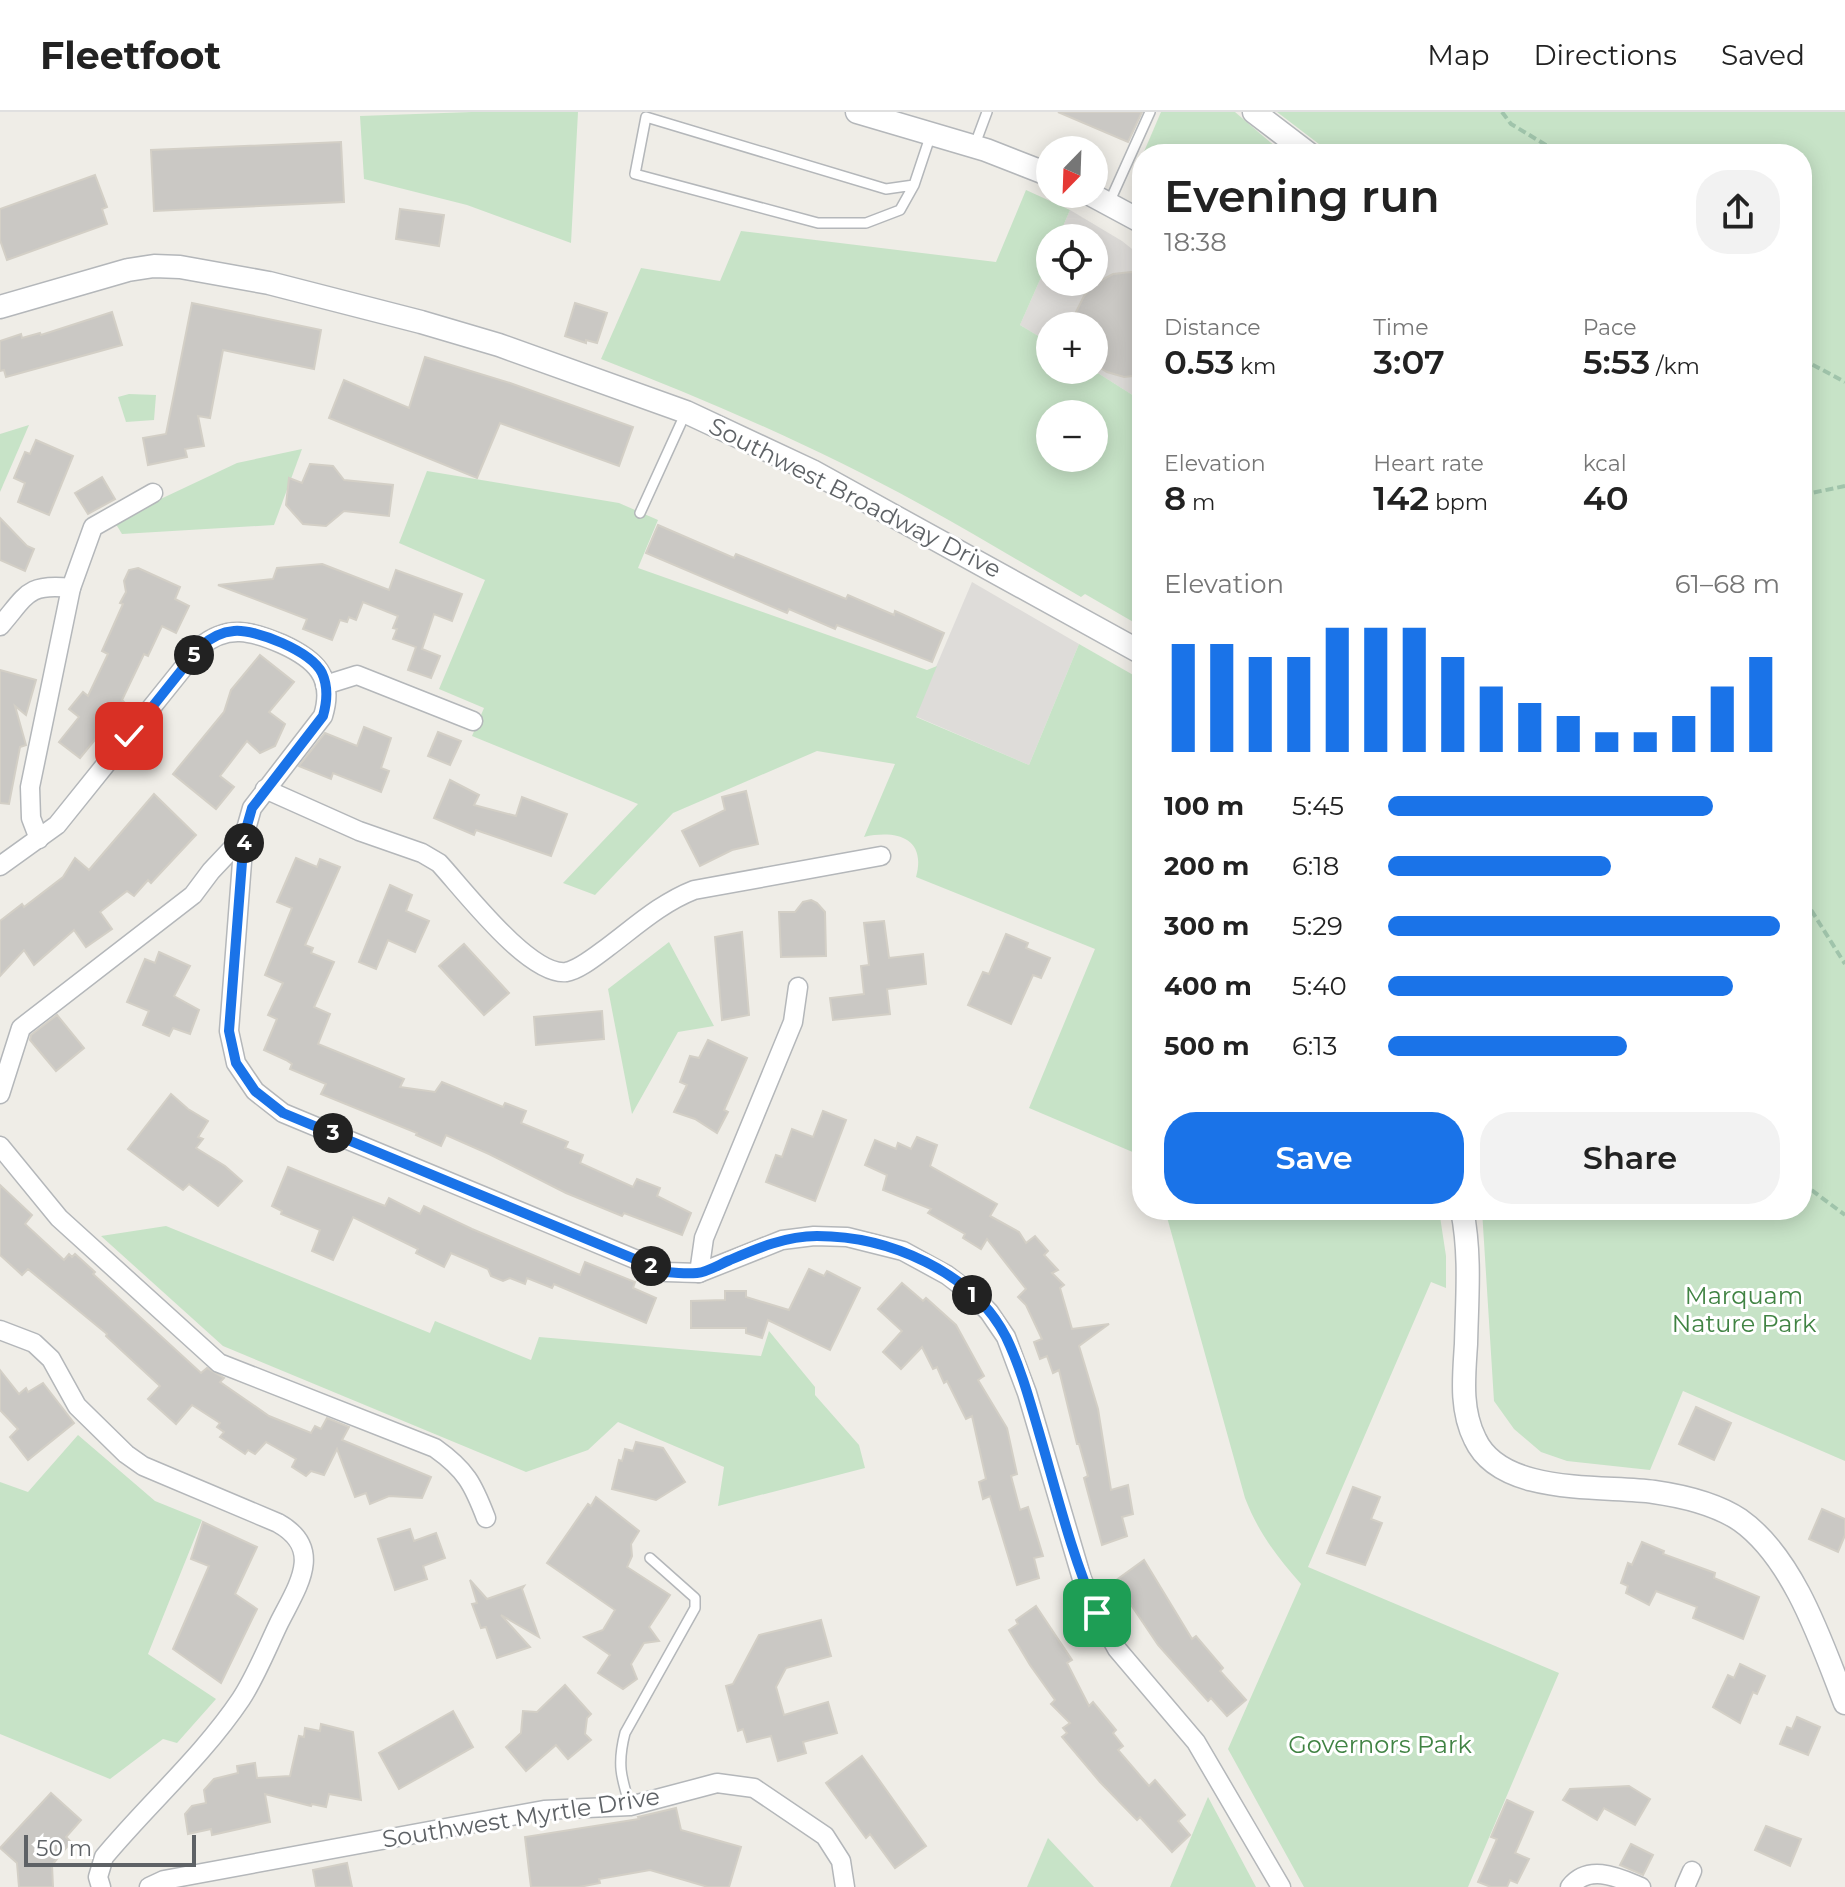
<!DOCTYPE html>
<meta charset="utf-8">
<style>
body{margin:0;font-family:Montserrat,sans-serif;background:#f2f2f2;color:#222;height:100vh;display:flex;flex-direction:column;font-size:30px;white-space:nowrap}
*{box-sizing:border-box;margin:0}
p{font-size:26px;color:#767676}
.icon{flex:none;width:44px;height:44px;fill:none;stroke:currentColor;stroke-width:2;stroke-linecap:round;stroke-linejoin:round}
.map{position:relative;flex:1;overflow:hidden}
.drawer{position:absolute;left:1132px;top:32px;width:680px;height:1076px;display:flex;flex-direction:column;background:#fff;border-radius:32px;box-shadow:0 4px 20px #0003}
.drawer>*{flex:none}
.needle{width:52px;rotate:203deg}
.fabs{position:absolute;left:1036px;top:24px;display:grid;gap:16px}
.fabs a{display:grid;place-items:center;width:72px;height:72px;border-radius:50%;background:#fff;box-shadow:0 4px 20px #0003;font-size:40px}
.scale{position:absolute;left:24px;bottom:20px;width:172px;box-sizing:border-box;padding-left:8px;border:4px solid #5e6266;border-top:0;font-size:22px;line-height:28px;white-space:nowrap;color:#5e6266;-webkit-text-stroke:6px #fff;paint-order:stroke}
.pin{position:absolute;display:grid;place-items:center;width:68px;height:68px;color:#fff;margin:-34px;border-radius:16px;box-shadow:0 4px 12px #0006}
.km{position:absolute;width:40px;height:40px;margin:-20px;border-radius:50%;background:#222;color:#fff;font-size:22px;line-height:40px;text-align:center}
.round{display:grid;place-items:center;flex:none;width:84px;height:84px;border-radius:32px;background:#f2f2f2}
.overview{display:flex;align-items:center;justify-content:space-between;height:136px;padding:0 32px}
h1{font-size:44px;font-weight:600;line-height:60px}
.figures{display:grid;grid-template-columns:repeat(3,1fr);gap:12px;height:136px;padding:8px 32px}
.figures div{display:grid;align-content:center}
.figures b{font-size:34px;font-weight:600}
.figures small{font-size:22px;font-weight:400}
.figures p{font-size:22px}
.chart{height:224px;padding:16px 32px}
.chart p{display:flex;justify-content:space-between}
.chart svg{width:100%;height:144px;margin-top:8px;stroke:#1a73e8;stroke-width:6}
.button{display:flex;gap:16px;margin-top:auto;padding:16px 32px}
.button a{flex:1;height:92px;border-radius:32px;background:#1a73e8;color:#fff;font-size:32px;font-weight:600;line-height:92px;text-align:center}
.button a+a{background:#f2f2f2;color:#222}
ul{padding:0 32px;list-style:none;font-size:26px}
li{display:grid;grid-template-columns:128px 96px 1fr;align-items:center;height:60px}
li i{height:20px;border-radius:10px;background:#1a73e8}
header{display:flex;align-items:center;gap:48px;box-sizing:border-box;height:112px;padding:0 40px;background:#fff;border-bottom:2px solid #e0e0e0}
header strong{font-size:38px}
nav{display:flex;gap:44px;margin-inline-start:auto;font-size:28px}
.map>svg:first-child{display:block}
</style>
<header>
<strong>Fleetfoot</strong>
<nav><a>Map</a><a>Directions</a><a>Saved</a></nav>
</header>
<div class="map">
<svg width="1845" height="1775" viewBox="0 0 1845 1775">
<rect width="100%" height="100%" fill="#efede7"/>
<!-- industrial -->
<g fill="#dedcd9">
<polygon points="1070,98 1122,129 1142,145 1142,289 1093,258 1094,214 1050,214 1050,231 1020,213 1050,145 1050,170 1094,170 1094,126 1058,126"/>
<polygon points="972,470 1079,532 1029,653 915,604"/>
</g>
<!-- green -->
<g fill="#c7e3c7" fill-rule="evenodd">
<polygon points="472,0 578,0 571,131 467,93 364,67 360,4"/>
<polygon points="1161,0 1235,0 1284,42 1143,42"/>
<polygon points="1277,0 1845,0 1845,1349 1683,1279 1650,1358 1567,1349 1541,1340 1514,1317 1494,1289 1482,1098 1802,1098 1802,42 1332,42"/>
<path d="M1026,78L1070,98L1058,126H1050V145L1020,213L1050,231V258H1093L1142,289V515L1085,482L1081,485C1027,454 973,421 918,391C816,335 709,289 601,247L641,156L720,169L741,119L996,150ZM1050,302H1094V346H1050Z"/>
<polygon points="129,282 156,283 154,308 126,310 118,285"/>
<polygon points="29,313 0,380 0,322"/>
<polygon points="302,337 274,413 122,422 114,409 237,351"/>
<path d="M427,359L619,391L658,408L638,456L927,558L937,554L916,605L1029,653L1079,532L1142,568V1044L1029,996L1095,837L916,765C927,725 895,718 864,725L895,652L817,639L673,701L595,783L563,771L638,692L472,624L484,596L439,577L485,468L399,431Z"/>
<polygon points="669,830 714,914 678,920 632,1002 608,877"/>
<path d="M1165,1098H1439L1446,1144V1176L1431,1170L1308,1455L1559,1561L1468,1775H1304L1228,1637L1301,1472C1277,1445 1258,1420 1245,1386Z"/>
<polygon points="166,1114 430,1221 435,1209 531,1248 539,1225 761,1244 769,1219 815,1275 815,1283 859,1333 865,1356 718,1394 724,1355 618,1310 588,1338 526,1360 223,1234 101,1124"/>
<polygon points="78,1323 155,1389 202,1408 148,1542 216,1587 177,1631 163,1627 110,1667 0,1622 0,1370 28,1380"/>
<polygon points="1208,1685 1256,1775 1170,1775"/>
<polygon points="1048,1726 1094,1775 1027,1775"/>
</g>
<!-- building -->
<g fill="#cac8c4" stroke="#d3cfc6" stroke-width="2">
<polygon points="1058,0 1142,0 1128,30"/>
<polygon points="341,30 344,90 154,99 151,38"/>
<polygon points="95,63 107,95 102,97 107,112 7,148 0,128 0,97"/>
<polygon points="400,97 444,103 439,134 396,127"/>
<polygon points="1131,160 1142,163 1142,263 1124,265 1107,260 1094,252 1094,214 1076,214 1076,200 1084,184 1096,171 1113,162"/>
<polygon points="192,191 321,218 314,257 223,238 210,306 198,304 204,334 185,337 187,345 148,353 143,326 166,322"/>
<polygon points="575,191 607,201 597,231 586,228 586,231 565,224"/>
<polygon points="112,200 122,233 6,265 4,258 0,259 0,229 21,222 22,226 40,221 41,223"/>
<polygon points="425,245 510,271 633,315 619,354 500,311 477,366 329,306 344,268 409,296"/>
<polygon points="36,328 73,344 49,403 18,390 25,371 14,366 25,340 30,342"/>
<polygon points="310,352 333,354 344,368 393,373 389,404 344,399 326,414 303,412 286,393 289,366 302,371"/>
<polygon points="102,365 115,387 88,402 75,381"/>
<polygon points="0,406 27,434 34,437 25,459 0,448"/>
<polygon points="658,413 734,446 736,442 846,487 848,483 894,503 895,499 944,521 932,550 837,513 835,517 789,497 787,501 646,441"/>
<polygon points="322,452 389,478 396,458 462,482 452,509 434,502 422,537 440,544 431,566 408,558 416,535 393,527 397,517 393,516 398,504 363,490 356,508 349,505 347,510 340,508 332,528 303,517 307,507 218,473 273,467 277,456"/>
<polygon points="138,456 180,475 175,487 189,494 176,521 162,514 148,544 144,542 122,588 125,591 80,646 59,630 79,605 69,597 83,580 88,584 108,542 102,539 123,492 120,491 126,480 124,469 129,458"/>
<polygon points="260,543 294,570 269,600 285,612 275,634 260,641 247,629 220,664 234,675 216,697 173,662 224,600 231,578"/>
<polygon points="0,558 36,568 26,603 15,594 26,633 20,635 9,692 0,691"/>
<polygon points="364,615 391,626 381,656 389,659 381,680 333,661 331,667 299,654 325,621 357,634"/>
<polygon points="438,620 461,629 450,653 428,644"/>
<polygon points="450,668 479,683 474,693 516,704 522,685 567,702 551,744 476,718 474,723 434,706"/>
<polygon points="746,679 758,732 732,738 700,754 682,719 725,698 722,685"/>
<polygon points="154,682 196,723 151,771 148,768 134,784 127,779 100,800 112,817 86,835 74,818 34,853 24,838 0,864 0,809 22,792 24,795 63,765 75,746 89,758"/>
<polygon points="296,746 317,755 320,747 340,755 305,833 313,836 311,841 334,850 314,895 330,902 318,932 404,967 400,975 435,980 442,970 503,995 505,991 526,999 521,1011 568,1030 565,1036 583,1043 580,1051 633,1075 637,1067 660,1076 657,1084 691,1101 682,1123 624,1101 622,1104 566,1081 489,1042 446,1023 441,1034 416,1023 417,1021 321,982 326,972 290,957 292,952 286,948 264,938 277,907 268,903 283,871 265,863 292,796 277,790"/>
<polygon points="390,773 412,783 406,799 429,809 415,840 388,828 376,857 359,850"/>
<polygon points="811,788 817,791 825,800 826,844 781,845 779,800 795,800 803,790"/>
<polygon points="884,809 889,846 923,842 926,872 887,877 890,902 833,908 830,886 864,882 861,854 869,853 864,811"/>
<polygon points="742,820 749,903 722,908 715,825"/>
<polygon points="1006,822 1028,831 1026,836 1050,846 1041,866 1033,863 1011,912 968,893 983,860 989,862"/>
<polygon points="464,832 509,881 484,903 439,854"/>
<polygon points="159,840 190,854 174,884 199,898 190,922 173,916 169,924 143,913 149,899 127,890 145,847 155,851"/>
<polygon points="602,899 604,927 536,933 534,905"/>
<polygon points="57,903 84,936 56,959 30,928 31,923"/>
<polygon points="708,928 747,946 724,998 728,1000 717,1021 695,1007 674,1000 687,973 680,970 690,944 699,946"/>
<polygon points="171,982 188,997 208,1009 198,1025 203,1027 196,1036 225,1054 242,1069 218,1094 189,1072 183,1078 128,1037"/>
<polygon points="823,999 846,1008 815,1089 766,1070 776,1043 782,1045 792,1017 813,1025"/>
<polygon points="917,1025 937,1033 930,1054 997,1092 990,1104 1019,1120 1026,1131 1035,1124 1048,1139 1044,1143 1058,1158 1052,1161 1064,1173 1060,1176 1072,1217 1109,1212 1079,1234 1098,1297 1111,1378 1128,1373 1133,1402 1122,1405 1127,1424 1102,1433 1084,1366 1088,1364 1079,1332 1077,1332 1059,1258 1053,1261 1047,1244 1040,1247 1034,1230 1042,1227 1026,1193 1018,1185 1026,1177 987,1127 981,1137 963,1126 965,1122 928,1101 931,1097 883,1078 887,1063 865,1053 875,1028 896,1037 898,1031 911,1037"/>
<polygon points="288,1055 385,1094 389,1086 420,1102 424,1094 472,1117 580,1163 585,1150 635,1170 633,1176 656,1186 646,1211 554,1172 552,1176 527,1166 525,1172 510,1166 503,1169 491,1164 488,1157 451,1141 444,1155 416,1141 418,1137 353,1105 333,1148 312,1139 320,1118 281,1102 282,1099 272,1094"/>
<polygon points="0,1073 32,1103 25,1112 64,1148 69,1142 72,1145 75,1142 95,1160 93,1162 201,1261 207,1256 224,1266 220,1270 269,1304 311,1321 315,1314 321,1317 327,1306 349,1315 342,1328 431,1365 422,1386 389,1384 370,1392 366,1381 355,1385 337,1337 324,1363 311,1359 306,1364 292,1355 296,1347 266,1330 255,1342 248,1338 245,1342 220,1325 224,1320 217,1315 220,1311 192,1293 176,1312 148,1287 160,1274 106,1224 107,1222 28,1157 22,1163 0,1143"/>
<polygon points="809,1157 824,1164 827,1159 860,1176 830,1238 768,1208 762,1226 746,1221 746,1216 691,1216 691,1189 725,1188 725,1179 746,1179 746,1185 789,1198"/>
<polygon points="902,1171 923,1189 926,1186 956,1213 984,1264 978,1268 1007,1316 1017,1362 1011,1364 1020,1398 1028,1395 1043,1444 1034,1446 1039,1466 1017,1473 990,1384 983,1387 979,1370 986,1367 972,1304 966,1307 947,1269 944,1271 937,1255 933,1257 922,1235 901,1257 883,1240 902,1219 878,1197"/>
<polygon points="0,1258 19,1282 26,1276 28,1280 43,1271 74,1311 28,1348 10,1325 18,1317 0,1298"/>
<polygon points="1696,1295 1731,1311 1714,1348 1679,1332"/>
<polygon points="636,1330 663,1336 685,1370 656,1388 612,1377 619,1348 622,1349 625,1337 633,1339"/>
<polygon points="1353,1375 1380,1385 1371,1407 1382,1411 1365,1453 1327,1441"/>
<polygon points="596,1385 639,1419 631,1432 632,1444 627,1455 670,1483 649,1515 659,1529 644,1531 631,1552 637,1567 623,1577 598,1561 610,1543 584,1525 603,1518 615,1498 547,1451 588,1392 591,1394"/>
<polygon points="1822,1397 1845,1407 1845,1423 1838,1440 1809,1427"/>
<polygon points="203,1410 257,1435 235,1482 257,1497 221,1571 173,1537 209,1454 191,1447"/>
<polygon points="410,1417 414,1429 436,1421 445,1446 423,1454 427,1467 395,1478 378,1427"/>
<polygon points="1642,1430 1664,1439 1663,1442 1715,1461 1714,1466 1759,1485 1743,1527 1693,1506 1697,1495 1656,1479 1649,1493 1626,1481 1628,1474 1621,1471 1628,1451 1632,1453"/>
<polygon points="1144,1448 1192,1527 1196,1524 1223,1556 1220,1559 1246,1588 1227,1604 1211,1586 1208,1589 1158,1533 1115,1469"/>
<polygon points="470,1468 487,1487 524,1474 522,1477 539,1525 501,1503 530,1535 497,1546 486,1515 481,1516 472,1492 477,1491"/>
<polygon points="1036,1494 1072,1548 1067,1551 1089,1594 1093,1590 1116,1618 1113,1621 1123,1634 1118,1638 1149,1674 1155,1668 1185,1703 1178,1709 1190,1723 1172,1740 1140,1705 1137,1708 1100,1670 1062,1625 1067,1621 1063,1616 1070,1611 1051,1592 1055,1588 1030,1553 1009,1518 1018,1512 1016,1508"/>
<polygon points="821,1508 831,1544 786,1556 776,1575 784,1603 828,1590 837,1621 803,1630 806,1641 778,1649 771,1624 747,1630 743,1617 738,1619 726,1574 733,1572 759,1523"/>
<polygon points="1740,1552 1765,1564 1757,1582 1753,1580 1740,1611 1713,1595 1728,1563 1734,1566"/>
<polygon points="565,1573 591,1602 587,1606 585,1622 591,1628 568,1647 556,1633 526,1659 506,1635 521,1621 523,1599 537,1600"/>
<polygon points="453,1599 473,1635 399,1677 379,1641"/>
<polygon points="1797,1605 1820,1615 1808,1643 1780,1632 1787,1615 1792,1617"/>
<polygon points="321,1612 353,1620 361,1688 329,1682 326,1695 312,1692 311,1694 265,1682 270,1710 212,1723 211,1717 188,1722 185,1702 192,1694 206,1691 204,1678 214,1667 238,1661 237,1654 255,1651 257,1666 290,1664 299,1624 304,1625 305,1616 320,1619"/>
<polygon points="862,1644 926,1734 895,1756 870,1722 866,1726 826,1671"/>
<polygon points="1629,1674 1650,1687 1635,1713 1604,1696 1597,1708 1563,1688 1570,1677"/>
<polygon points="51,1681 81,1708 66,1725 71,1730 52,1753 53,1775 19,1775 17,1751 0,1736"/>
<polygon points="1507,1688 1533,1700 1515,1741 1529,1747 1517,1771 1510,1768 1507,1775 1491,1775 1478,1770 1497,1727 1491,1725"/>
<polygon points="676,1696 681,1718 741,1735 729,1775 708,1775 650,1758 599,1767 600,1771 579,1775 531,1775 525,1725 639,1707 638,1705"/>
<polygon points="1766,1714 1801,1727 1790,1754 1755,1738"/>
<polygon points="1631,1732 1653,1743 1643,1763 1620,1753"/>
<polygon points="347,1751 352,1775 316,1775 313,1758"/>
</g>
<g fill="none" stroke-linecap="round" stroke-linejoin="round">
<!-- service casing -->
<g stroke="#b4b7ba" stroke-width="12">
<g id="service">
<polyline points="974,35 987,0"/>
<polyline points="914,73 886,77 646,5 635,62 818,111 866,111 900,98 914,73 931,22"/>
<polyline points="1109,91 1150,0"/>
<polyline points="640,401 686,300"/>
<path d="M630,1694C621,1665 617,1652 625,1621L695,1496V1486L650,1446"/>
</g>
</g>
<!-- minor casing -->
<g stroke="#b4b7ba" stroke-width="21">
<g id="minor">
<path d="M0,514C27,483 27,471 71,476L93,415L153,381"/>
<polyline points="325,573 357,563 473,609"/>
<path d="M265,677L359,719L422,741L439,751C464,778 529,864 566,860C579,858 597,843 608,835C636,814 661,791 694,778L881,744"/>
<polyline points="39,727 31,706 30,675 71,476"/>
<path d="M0,754L57,713L200,535C227,512 252,519 282,532C315,547 335,565 323,604L252,696L244,724L229,919L236,951L255,979L283,1001L666,1160L699,1161L782,1128L814,1124L847,1125L903,1139L947,1163L968,1179L989,1200L1006,1225L1027,1281L1082,1467L1097,1501L1117,1537L1196,1630L1281,1775"/>
<polyline points="0,982 21,916 193,783 211,759 244,724"/>
<path d="M0,1034L59,1106L219,1251L435,1336C466,1358 473,1372 486,1406"/>
<polyline points="699,1161 704,1126 793,910 798,875"/>
<path d="M0,1218L34,1231L51,1247L77,1294L126,1342L143,1354L278,1411C325,1437 297,1475 279,1511C267,1536 256,1564 241,1587C202,1645 148,1692 104,1745L98,1765L101,1775"/>
<polyline points="149,1775 164,1768 544,1698 630,1694 717,1671 754,1676 825,1724 841,1749 845,1775"/>
<path d="M1570,1775C1589,1751 1619,1766 1641,1775"/>
<polyline points="1685,1775 1692,1759"/>
</g>
</g>
<!-- tertiary casing -->
<g stroke="#b4b7ba" stroke-width="25">
<g id="tertiary">
<polyline points="857,0 986,38 1050,63"/>
<polyline points="1254,0 1309,42"/>
<polyline points="1090,82 1142,110"/>
<polyline points="0,195 128,158 154,154 180,155 269,171 421,210 499,233 686,300 812,359 1142,541"/>
<path d="M1462,1098C1471,1142 1467,1187 1466,1232C1464,1264 1460,1297 1475,1327C1501,1384 1602,1373 1654,1380C1682,1384 1716,1392 1740,1408C1794,1446 1822,1532 1845,1591"/>
</g>
</g>
<!-- path -->
<g stroke="#a0c4ab" stroke-width="4" stroke-dasharray="8 4" stroke-linecap="butt">
<polyline points="1502,0 1511,12 1561,42"/>
<polyline points="1802,247 1845,270"/>
<polyline points="1802,383 1845,374"/>
<polyline points="1802,776 1808,793 1845,852"/>
<polyline points="1802,1071 1845,1103"/>
</g>
<!-- service -->
<use href="#service" stroke="#fff" stroke-width="9"/>
<!-- minor -->
<use href="#minor" stroke="#fff" stroke-width="18"/>
<!-- tertiary -->
<use href="#tertiary" stroke="#fff" stroke-width="22"/>
</g>
<g fill="none" stroke-linecap="round" stroke-linejoin="round">
<!-- route casing -->
<g stroke="#fff" stroke-width="16">
<path id="route" d="M129,624L200,535C210,526 220,520 234,519C256,517 311,539 322,561C328,574 327,590 323,604L252,696L244,724L229,919L236,951L255,979L283,1001L666,1160C676,1161 687,1162 697,1161C708,1160 720,1152 730,1148C758,1136 786,1124 817,1124C888,1124 972,1159 1006,1225C1020,1254 1029,1286 1038,1317C1056,1378 1071,1442 1097,1501"/>
</g>
<!-- route -->
<use href="#route" stroke="#1a73e8" stroke-width="10"/>
</g>
<g text-anchor="middle" stroke-width="6" stroke-linejoin="round" paint-order="stroke">
<!-- street labels -->
<g font-size="24" fill="#5e6266" stroke="#fff">
<text transform="translate(855 386) rotate(27)" y="8">Southwest Broadway Drive</text>
<text transform="translate(521 1706) rotate(-9)" y="8">Southwest Myrtle Drive</text>
</g>
<!-- park labels -->
<g font-size="24" fill="#408343" stroke="#fff">
<text x="1744" y="1192">Marquam<tspan x="1744" dy="28">Nature Park</tspan></text>
<text x="1380" y="1641">Governors Park</text>
</g>
</g>
</svg>
<div class="fabs">
<a><svg class="needle" viewBox="-14 -14 28 28"><path d="M0-13l5 13h-10z" fill="#e53935"/><path d="M0 13l5-13h-10z" fill="#767676"/></svg></a>
<a><svg class="icon" aria-label="locate" viewBox="0 0 24 24"><circle cx="12" cy="12" r="6"/><path d="M12 2v4M12 18v4M2 12h4M18 12h4"/></svg></a>
<a>+</a>
<a>−</a>
</div>
<div class="scale">50 m</div>
<div class="pin" style="left:1097px;top:1501px;background:#1e9e55"><svg class="icon" aria-label="arrive" viewBox="0 0 24 24"><path d="M6 21V4h12l-3 4 3 4H6"/></svg></div>
<div class="pin" style="left:129px;top:624px;background:#d93025"><svg class="icon" aria-label="check" viewBox="0 0 24 24"><path d="M5 12l5 5 9-10"/></svg></div>
<b class="km" style="left:972px;top:1183px">1</b>
<b class="km" style="left:651px;top:1154px">2</b>
<b class="km" style="left:333px;top:1021px">3</b>
<b class="km" style="left:244px;top:731px">4</b>
<b class="km" style="left:194px;top:543px">5</b>
<section class="drawer">
<div class="overview"><div><h1>Evening run</h1><p>18:38</p></div><a class="round"><svg class="icon" aria-label="share" viewBox="0 0 24 24"><path d="M12 15V3M7 8l5-5 5 5M5 13v7h14v-7"/></svg></a></div>
<div class="figures">
<div><p>Distance</p><b>0.53<small> km</small></b></div>
<div><p>Time</p><b>3:07</b></div>
<div><p>Pace</p><b>5:53<small> /km</small></b></div>
</div>
<div class="figures">
<div><p>Elevation</p><b>8<small> m</small></b></div>
<div><p>Heart rate</p><b>142<small> bpm</small></b></div>
<div><p>kcal</p><b>40</b></div>
</div>
<div class="chart"><p><span>Elevation</span>61–68 m</p>
<svg viewBox="0 0 160 44" preserveAspectRatio="none"><path d="M5 44V11M15 44V11M25 44V15M35 44V15M45 44V6M55 44V6M65 44V6M75 44V15M85 44V24M95 44V29M105 44V33M115 44V38M125 44V38M135 44V33M145 44V24M155 44V15"/></svg>
</div>
<ul>
<li><b>100 m</b>5:45<i style="width:83%"></i></li>
<li><b>200 m</b>6:18<i style="width:57%"></i></li>
<li><b>300 m</b>5:29<i style="width:100%"></i></li>
<li><b>400 m</b>5:40<i style="width:88%"></i></li>
<li><b>500 m</b>6:13<i style="width:61%"></i></li>
</ul>
<div class="button"><a>Save</a><a>Share</a></div>
</section>
</div>
